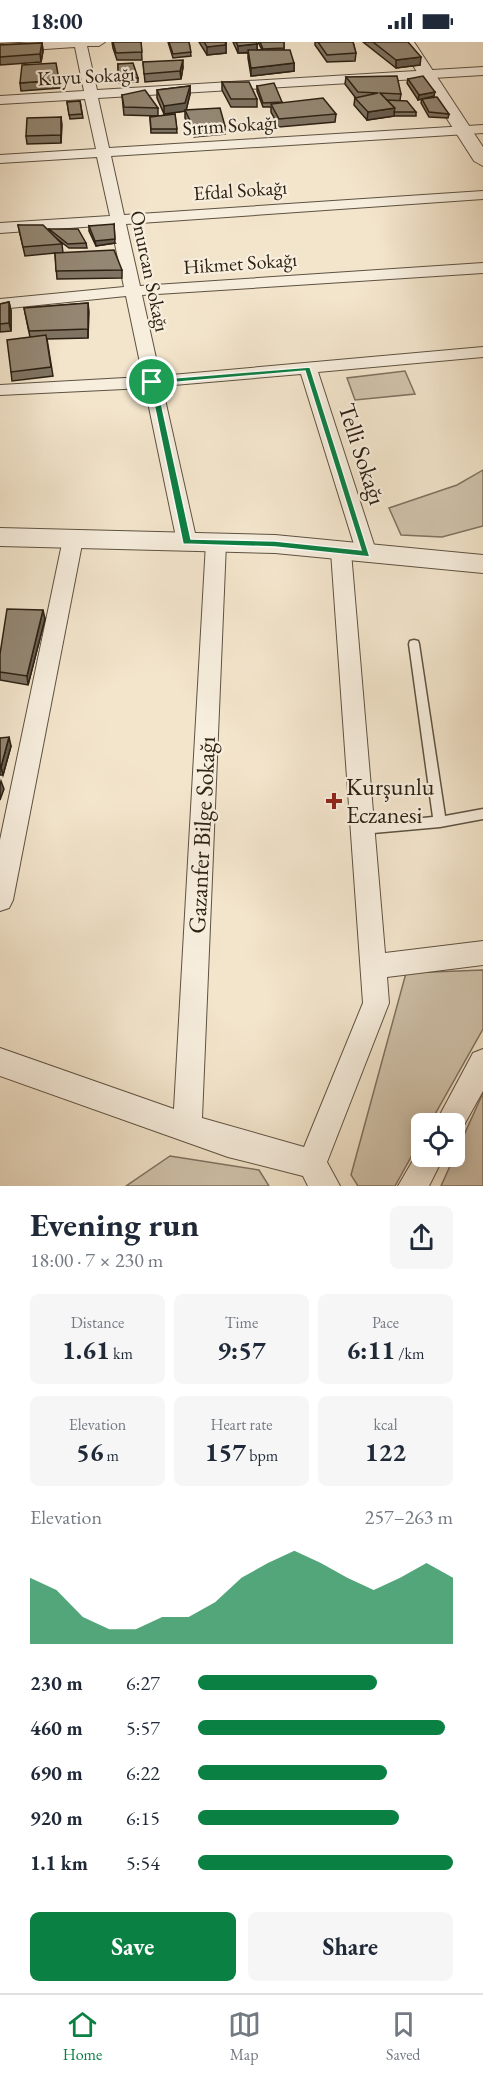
<!DOCTYPE html>
<meta charset="utf-8">
<style>
body{margin:0;font-family:"EB Garamond",serif;background:#f6f6f7;color:#1f2937;height:100vh;display:flex;flex-direction:column;font-size:22px;white-space:nowrap}
*{box-sizing:border-box;margin:0}
p{font-size:20px;color:#747a83}
.icon{flex:none;width:33px;height:33px;fill:none;stroke:currentColor;stroke-width:2;stroke-linecap:round;stroke-linejoin:round}
.map{position:relative;height:1144px;overflow:hidden}
.drawer{display:flex;flex-direction:column;background:#fff;flex:1}
.drawer>*{flex:none}
.controls{position:absolute;left:411px;top:1071px;display:grid;gap:12px}
.controls a{display:grid;place-items:center;width:54px;height:54px;border-radius:9px;background:#fff;box-shadow:0 3px 15px #0003;font-size:30px}
.pin{position:absolute;display:grid;place-items:center;width:51px;height:51px;color:#fff;margin:-26px;border:3px solid #fff;border-radius:50%;box-shadow:0 2px 6px #0007}
.round{display:grid;place-items:center;flex:none;width:63px;height:63px;border-radius:9px;background:#f6f6f7}
.summary{display:flex;align-items:center;justify-content:space-between;height:102px;padding:0 30px}
h1{font-size:33px;font-weight:700;line-height:45px}
.stats{display:grid;grid-template-columns:repeat(3,1fr);gap:9px;height:102px;padding:6px 30px}
.stats div{display:grid;align-content:center;border-radius:9px;background:#f6f6f7;text-align:center}
.stats b{font-size:26px;font-weight:700}
.stats small{font-size:16px;font-weight:400}
.stats p{font-size:16px}
.chart{height:168px;padding:12px 30px}
.chart p{display:flex;justify-content:space-between}
.chart svg{width:100%;height:108px;margin-top:6px;fill:#0b8043;opacity:.7}
.action{display:flex;gap:12px;margin-top:auto;padding:12px 30px}
.action a{flex:1;height:69px;border-radius:9px;background:#0b8043;color:#fff;font-size:24px;font-weight:700;line-height:69px;text-align:center}
.action a+a{background:#f6f6f7;color:#1f2937}
ul{padding:0 30px;list-style:none;font-size:20px}
li{display:grid;grid-template-columns:96px 72px 1fr;align-items:center;height:45px}
li i{height:15px;border-radius:8px;background:#0b8043}
.status{display:flex;justify-content:space-between;align-items:center;height:42px;padding:0 30px;background:#fff;direction:ltr}
.status svg{height:16px;fill:currentColor}
.tab-bar{display:flex;justify-content:space-around;align-items:center;height:84px;border-top:2px solid #e0e1e3;background:#fff;font-size:16px;color:#747a83}
.tab-bar a{display:grid;justify-items:center;gap:3px}
.tab-bar .active{color:#0b8043}
.map>svg:first-child{display:block}
</style>
<div class="status"><b>18:00</b><svg viewBox="0 0 49 12"><path d="M0 12V9h3v3zM5 12V6h3v6zM10 12V3h3v9zM15 12V0h3v12zM26 1h20v11H26zM47 4h2v5h-2z"/></svg></div>
<div class="map">
<svg width="483" height="1144" viewBox="0 0 483 1144">
<rect width="100%" height="100%" fill="#f3e5cc"/>
<filter id="stains"><feTurbulence type="fractalNoise" baseFrequency=".00333" numOctaves="4"/><feColorMatrix values="0 0 0 0 .2 0 0 0 0 .09 0 0 0 0 .02 0 0 0 .5 -.17"/></filter>
<radialGradient id="worn" r=".72"><stop offset=".6" stop-color="#630" stop-opacity="0"/><stop offset="1" stop-color="#630" stop-opacity=".3"/></radialGradient>
<!-- green -->
<g fill="#d1c4ad" stroke="#7f7260" stroke-width="1.5">
<polygon points="405,329 415,352 355,358 347,336"/>
<polygon points="483,428 483,484 442,495 401,493 389,466 457,443"/>
<polygon points="483,928 483,987 430,1081 422,1082 421,1097 395,1144 358,1144 351,1133 406,931"/>
<polygon points="483,1051 483,1144 441,1144"/>
<polygon points="170,1114 259,1128 269,1144 126,1144"/>
</g>
<g fill="none" stroke-linecap="round" stroke-linejoin="round">
<!-- service casing -->
<g stroke="#5e5241" stroke-width="3">
<polygon id="service" points="414,598 418,599 419,602 445,774 483,767 483,777 440,785 362,792 358,791 356,787 358,783 362,782 433,775 409,602 410,599"/>
</g>
<!-- minor casing -->
<g stroke="#5e5241" stroke-width="2">
<g id="minor">
<polygon points="38,0 105,0 99,4 87,4 97,48 483,25 483,33 98,56 109,106 483,83 483,91 111,114 124,173 483,149 483,157 126,182 140,244 483,221 483,231 142,253 160,334 483,305 483,315 318,330 377,512 374,517 360,517 357,512 301,332 162,344 197,500 194,505 180,505 177,500 145,346 0,353 0,343 143,335 126,254 0,267 0,257 124,245 111,183 0,191 0,181 110,174 97,115 0,121 0,113 96,107 85,57 0,62 0,54 84,49 75,5 0,10 0,2"/>
<polygon points="73,490 80,492 83,497 13,858 9,866 0,869 0,798 63,497 66,492"/>
<polygon points="216,494 223,496 226,501 202,1076 304,1105 363,961 331,510 334,505 348,505 351,510 385,911 483,899 483,923 387,935 389,961 327,1120 340,1144 308,1144 303,1134 228,1115 0,1034 0,1006 174,1067 206,501 209,496"/>
<polygon points="483,1007 483,1049 459,1092 454,1094 454,1082 435,1082 473,1011"/>
<polygon points="422,1103 422,1114 444,1114 429,1144 398,1144"/>
</g>
</g>
<!-- tertiary casing -->
<g stroke="#5e5241" stroke-width="2">
<g id="tertiary">
<polygon points="398,0 414,0 483,105 483,124 474,119"/>
<polygon points="0,486 275,493 483,513 483,531 275,511 0,504"/>
</g>
</g>
<!-- service -->
<use href="#service" fill="#f7eede" fill-rule="evenodd"/>
<!-- minor -->
<use href="#minor" fill="#f7eede" fill-rule="evenodd"/>
<!-- tertiary -->
<use href="#tertiary" fill="#f7eede" fill-rule="evenodd"/>
</g>
<!-- wall -->
<g fill="#7f7463" stroke="#2d2113" stroke-width="1.5">
<polygon points="112,0 141,0 142,18 117,18 113,6"/>
<polygon points="168,0 189,0 191,14 173,16"/>
<polygon points="199,0 226,0 226,11 207,13"/>
<polygon points="233,0 256,0 257,2 257,8 262,8 258,0 284,0 284,8 294,21 294,29 251,34 248,16 248,11 238,11"/>
<polygon points="315,0 353,0 356,11 355,19 327,20 315,3"/>
<polygon points="363,0 408,0 420,23 396,26"/>
<polygon points="42,1 43,9 41,20 0,23 0,3"/>
<polygon points="143,20 183,25 181,37 145,40"/>
<polygon points="118,22 138,36 138,40 119,41"/>
<polygon points="346,35 401,52 400,58 416,70 416,74 394,74 367,78 354,63 355,55 345,42"/>
<polygon points="408,37 434,54 424,56 449,72 448,76 429,75 421,61 422,57 418,58 407,41"/>
<polygon points="59,38 60,46 21,49 20,41"/>
<polygon points="222,40 257,57 257,65 231,65 222,48"/>
<polygon points="190,44 190,52 186,68 225,84 225,92 194,95 185,76 185,69 164,72 157,56 157,48"/>
<polygon points="257,44 282,60 282,61 336,72 335,80 279,85 271,70 271,65 263,65 257,49"/>
<polygon points="122,53 158,66 158,74 124,73"/>
<polygon points="80,59 83,76 70,77 67,60"/>
<polygon points="175,72 177,91 151,91 150,75"/>
<polygon points="61,75 61,101 27,102 26,94"/>
<polygon points="18,183 49,189 49,187 86,201 87,206 69,206 56,196 62,202 63,211 122,228 122,236 57,237 55,211 25,214"/>
<polygon points="89,184 115,201 96,204 89,189"/>
<polygon points="9,260 11,269 11,289 0,290 0,262"/>
<polygon points="88,261 88,296 47,297 53,334 12,339 11,330 30,295 24,266"/>
<polygon points="45,577 28,643 0,638 0,612"/>
<polygon points="0,696 11,704 3,733 0,733"/>
</g>
<!-- shaded-wall -->
<g fill="#685e50" stroke="#2d2113" stroke-width="1.5">
<polygon points="226,0 226,11 207,13 207,5"/>
<polygon points="42,1 43,9 41,20 40,12"/>
<polygon points="257,2 257,10 238,11 238,4"/>
<polygon points="421,15 420,23 396,26 396,18"/>
<polygon points="183,18 183,25 181,37 180,29"/>
<polygon points="294,21 294,29 251,34 251,26"/>
<polygon points="190,44 190,52 186,69 164,72 164,64"/>
<polygon points="435,50 434,54 418,58 419,53"/>
<polygon points="395,66 394,74 367,78 368,70"/>
<polygon points="61,75 62,83 61,101"/>
<polygon points="114,182 115,201 96,204 95,199"/>
<polygon points="9,260 11,269 11,289 9,281"/>
<polygon points="88,261 89,270 88,296"/>
<polygon points="43,568 45,577 28,643 27,634"/>
<polygon points="9,695 11,704 3,733 1,725"/>
<polygon points="1,739 4,747 0,758 0,743"/>
</g>
<!-- building -->
<g fill="#948773" stroke="#2d2113" stroke-width="1.5">
<polygon points="113,0 141,0 142,10 116,11"/>
<polygon points="169,0 189,0 191,10 173,12"/>
<polygon points="204,0 226,0 225,3 207,5"/>
<polygon points="236,0 256,0 257,2 238,4"/>
<polygon points="260,0 284,0 284,6 263,7"/>
<polygon points="318,0 353,0 356,11 327,13"/>
<polygon points="373,0 408,0 421,15 396,18"/>
<polygon points="42,1 40,12 0,15 0,3"/>
<polygon points="248,8 290,8 294,21 251,26"/>
<polygon points="183,18 180,29 144,32 143,20"/>
<polygon points="56,21 59,38 20,41 22,23"/>
<polygon points="133,21 138,36 118,37 118,22"/>
<polygon points="397,34 401,52 380,51 395,66 368,70 355,56 378,51 358,50 346,35"/>
<polygon points="423,34 435,50 419,53 408,37"/>
<polygon points="222,40 249,40 257,57 231,57"/>
<polygon points="274,41 282,60 263,61 257,44"/>
<polygon points="190,44 185,61 164,64 157,48"/>
<polygon points="145,48 158,66 124,65 122,53"/>
<polygon points="437,55 449,72 429,70 422,57"/>
<polygon points="323,56 336,72 279,77 271,62"/>
<polygon points="387,58 407,59 416,70 394,70 395,66"/>
<polygon points="80,59 82,72 69,73 67,60"/>
<polygon points="220,66 225,84 194,87 185,68"/>
<polygon points="175,72 177,87 151,87 150,75"/>
<polygon points="61,75 61,93 26,94 27,76"/>
<polygon points="114,182 115,197 95,199 89,184"/>
<polygon points="18,183 43,183 62,202 23,205"/>
<polygon points="49,187 78,187 86,201 68,202"/>
<polygon points="114,208 122,228 56,229 55,211"/>
<polygon points="9,260 9,281 0,282 0,262"/>
<polygon points="88,261 88,287 29,289 24,266"/>
<polygon points="46,293 51,325 11,330 7,298"/>
<polygon points="7,567 43,568 27,634 0,630 0,612"/>
<polygon points="9,695 1,725 0,725 0,696"/>
</g>
<!-- route -->
<path fill="#0b8043" stroke="#fff" stroke-width="1.5" fill-rule="evenodd" d="M310,325L370,515L275,505L183,502L149,338ZM305,329L361,508L275,499L191,497L157,342Z"/>
<!-- markers -->
<path fill="#8f2418" stroke="#f7eede" stroke-width="2" d="M331 750h6v6h6v6h-6v6h-6v-6h-6v-6h6z"/>
<g text-anchor="middle" stroke-width="4.5" stroke-linejoin="round" paint-order="stroke">
<!-- far-street labels -->
<g font-size="20" fill="#2d2113" stroke="#f7eede">
<text transform="translate(86 34) rotate(-3)" y="7">Kuyu Sokağı</text>
<text transform="translate(230 83) rotate(-4)" y="7">Sırım Sokağı</text>
<text transform="translate(240 148) rotate(-4)" y="7">Efdal Sokağı</text>
<text transform="translate(240 221) rotate(-4)" y="7">Hikmet Sokağı</text>
<text transform="translate(150 229) rotate(78)" y="7">Onurcan Sokağı</text>
</g>
<!-- street labels -->
<g font-size="24" fill="#2d2113" stroke="#f7eede">
<text transform="translate(362 412) rotate(72)" y="8">Telli Sokağı</text>
<text transform="translate(202 793) rotate(-87)" y="8">Gazanfer Bilge Sokağı</text>
</g>
<!-- poi labels -->
<g font-size="24" fill="#2d2113" stroke="#f7eede" text-anchor="start">
<text x="346" y="753">Kurşunlu<tspan x="346" dy="28">Eczanesi</tspan></text>
</g>
</g>
<rect width="100%" height="100%" filter="url(#stains)"/>
<rect width="100%" height="100%" fill="url(#worn)"/>
</svg>
<div class="controls">
<a><svg class="icon" aria-label="locate" viewBox="0 0 24 24"><circle cx="12" cy="12" r="6"/><path d="M12 2v4M12 18v4M2 12h4M18 12h4"/></svg></a>
</div>
<div class="pin" style="left:152px;top:340px;background:#1e9e55"><svg class="icon" aria-label="arrive" viewBox="0 0 24 24"><path d="M6 21V4h12l-3 4 3 4H6"/></svg></div>
</div>
<section class="drawer">
<div class="summary"><div><h1>Evening run</h1><p>18:00 · 7 × 230 m</p></div><a class="round"><svg class="icon" aria-label="share" viewBox="0 0 24 24"><path d="M12 15V3M7 8l5-5 5 5M5 13v7h14v-7"/></svg></a></div>
<div class="stats">
<div><p>Distance</p><b>1.61<small> km</small></b></div>
<div><p>Time</p><b>9:57</b></div>
<div><p>Pace</p><b>6:11<small> /km</small></b></div>
</div>
<div class="stats">
<div><p>Elevation</p><b>56<small> m</small></b></div>
<div><p>Heart rate</p><b>157<small> bpm</small></b></div>
<div><p>kcal</p><b>122</b></div>
</div>
<div class="chart"><p><span>Elevation</span>257–263 m</p>
<svg viewBox="0 0 160 44" preserveAspectRatio="none"><path d="M0 44V17L10 22L20 33L30 38L40 38L50 33L60 33L70 27L80 17L90 11L100 6L110 11L120 17L130 22L140 17L150 11L160 17V44z"/></svg>
</div>
<ul>
<li><b>230 m</b>6:27<i style="width:70%"></i></li>
<li><b>460 m</b>5:57<i style="width:97%"></i></li>
<li><b>690 m</b>6:22<i style="width:74%"></i></li>
<li><b>920 m</b>6:15<i style="width:79%"></i></li>
<li><b>1.1 km</b>5:54<i style="width:100%"></i></li>
</ul>
<div class="action"><a>Save</a><a>Share</a></div>
</section>
<nav class="tab-bar">
<a class="active"><svg class="icon" aria-label="home" viewBox="0 0 24 24"><path d="M3 11l9-7 9 7M6 9v11h12V9"/></svg>Home</a>
<a><svg class="icon" aria-label="map" viewBox="0 0 24 24"><path d="M3 6l6-2 6 2 6-2v14l-6 2-6-2-6 2zM9 4v14M15 6v14"/></svg>Map</a>
<a><svg class="icon" aria-label="saved" viewBox="0 0 24 24"><path d="M7 4h10v16l-5-4-5 4z"/></svg>Saved</a>
</nav>
